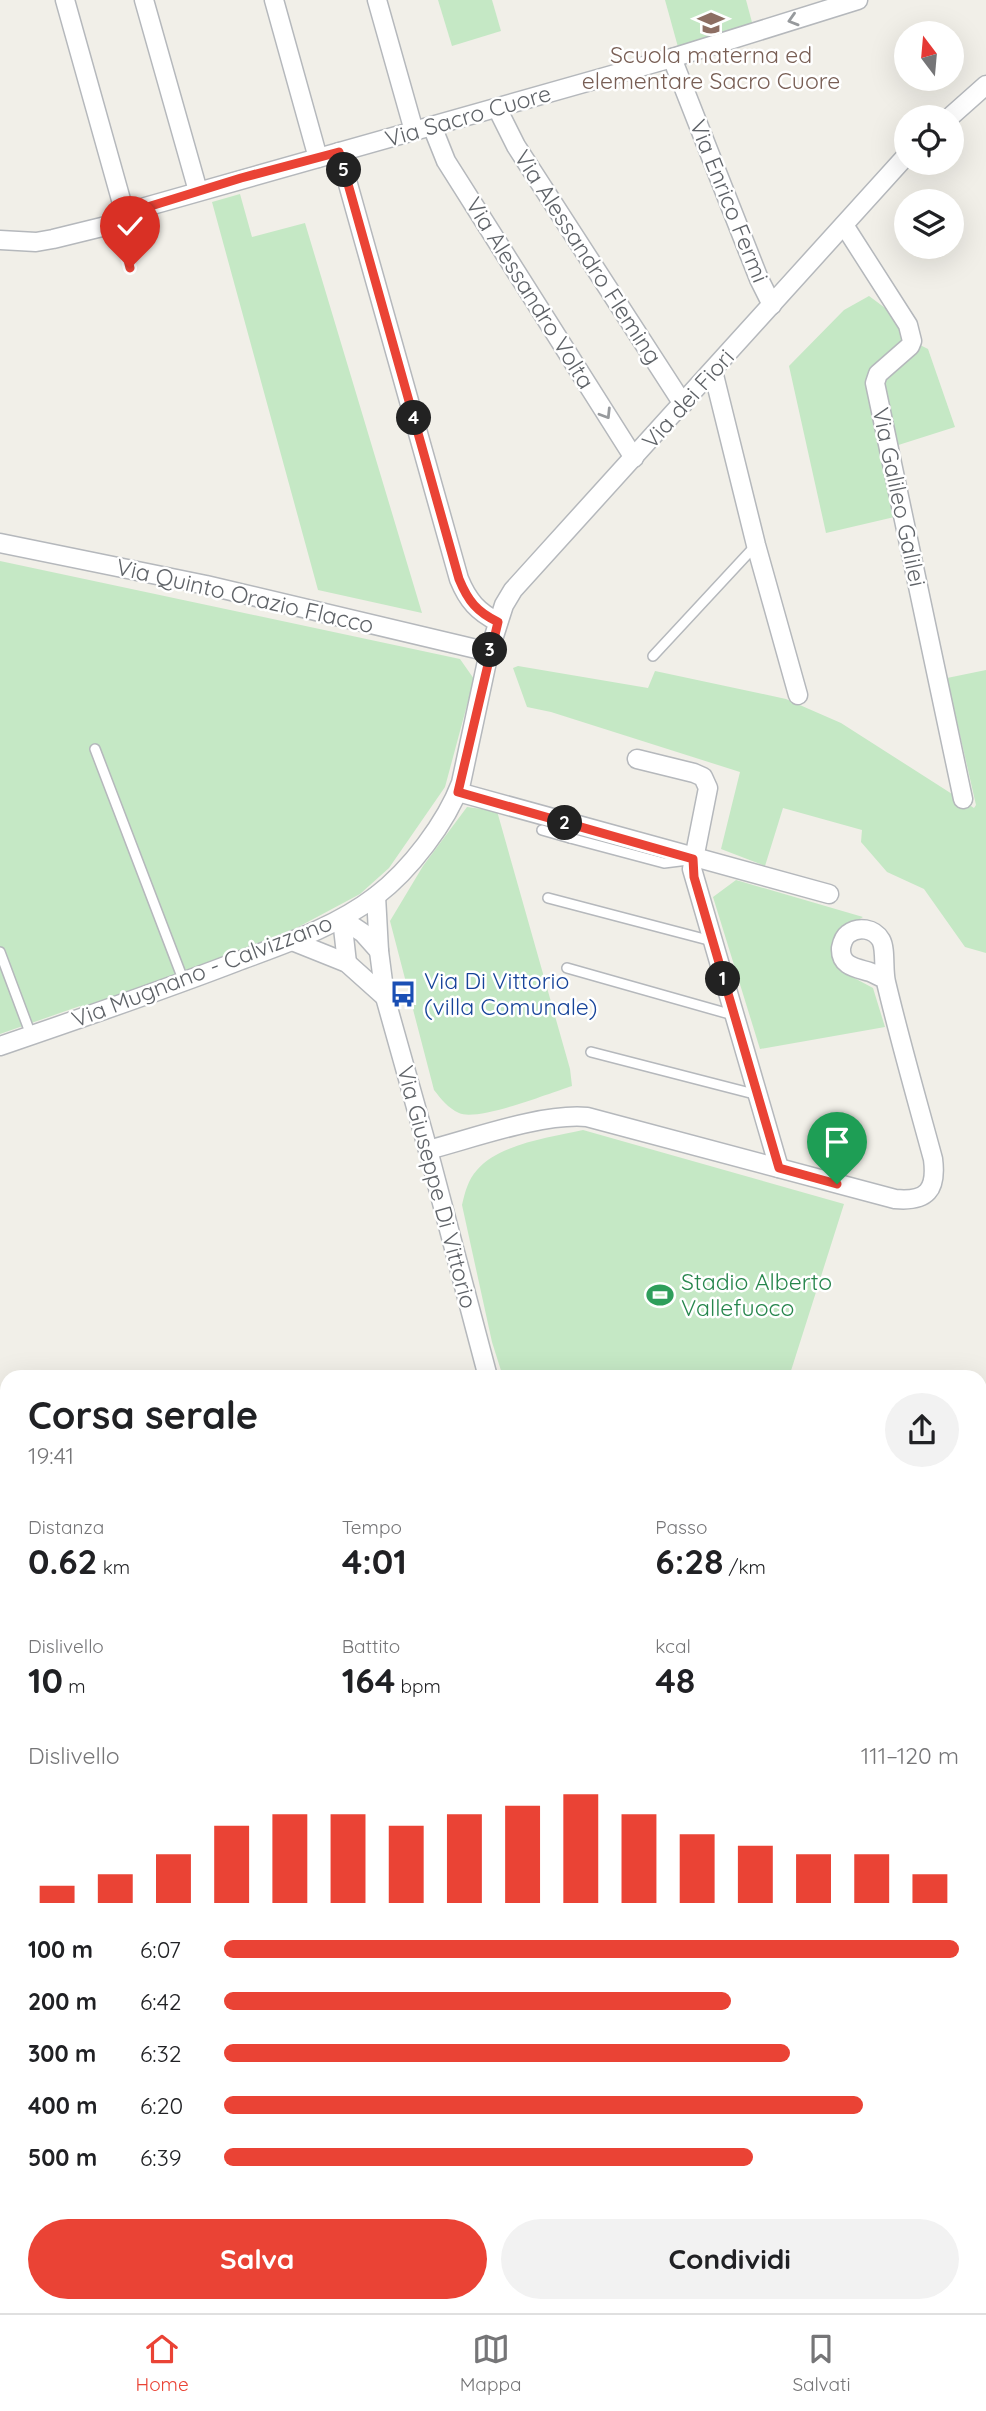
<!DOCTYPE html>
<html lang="it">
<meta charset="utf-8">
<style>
body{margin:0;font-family:Quicksand,sans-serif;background:#f2f2f2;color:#202124;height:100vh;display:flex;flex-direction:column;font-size:26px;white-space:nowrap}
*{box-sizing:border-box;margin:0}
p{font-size:23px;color:#757577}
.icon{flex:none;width:38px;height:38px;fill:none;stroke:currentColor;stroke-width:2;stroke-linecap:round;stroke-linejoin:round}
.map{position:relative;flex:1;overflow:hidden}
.drawer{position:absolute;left:0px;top:1370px;width:987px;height:943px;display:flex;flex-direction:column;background:#fff;border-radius:21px 21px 0 0;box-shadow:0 7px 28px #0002}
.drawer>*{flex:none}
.needle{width:46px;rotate:344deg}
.tools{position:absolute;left:894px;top:21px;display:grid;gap:14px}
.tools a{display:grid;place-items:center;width:70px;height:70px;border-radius:50%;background:#fff;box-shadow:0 7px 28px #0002;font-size:35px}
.pin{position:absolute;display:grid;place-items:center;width:60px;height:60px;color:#fff;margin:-72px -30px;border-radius:50% 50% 50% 0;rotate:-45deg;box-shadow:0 0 7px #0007}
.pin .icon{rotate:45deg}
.km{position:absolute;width:35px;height:35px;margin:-18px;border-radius:50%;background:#222;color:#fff;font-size:19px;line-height:35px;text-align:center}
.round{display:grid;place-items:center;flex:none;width:74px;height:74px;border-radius:37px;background:#f2f2f2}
.head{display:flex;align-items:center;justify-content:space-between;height:119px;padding:0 28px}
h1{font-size:38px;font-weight:800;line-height:52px}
.metrics{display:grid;grid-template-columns:repeat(3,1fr);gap:10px;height:119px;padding:7px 28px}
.metrics div{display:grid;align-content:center}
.metrics b{font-size:35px;font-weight:800}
.metrics small{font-size:19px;font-weight:400}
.metrics p{font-size:19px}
.chart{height:196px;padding:14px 28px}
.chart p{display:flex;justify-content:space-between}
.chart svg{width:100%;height:126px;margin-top:7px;stroke:#ea4335;stroke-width:6}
.action{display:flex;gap:14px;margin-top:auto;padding:14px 28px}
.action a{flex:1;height:80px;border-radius:42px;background:#ea4335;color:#fff;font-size:28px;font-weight:800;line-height:80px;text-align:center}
.action a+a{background:#f2f2f2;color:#202124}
ul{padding:0 28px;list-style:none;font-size:23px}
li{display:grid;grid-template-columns:112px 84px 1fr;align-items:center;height:52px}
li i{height:18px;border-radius:9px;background:#ea4335}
.tabs{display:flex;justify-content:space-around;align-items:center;height:98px;border-top:2px solid #e0e0e0;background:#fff;font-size:19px;color:#757577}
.tabs a{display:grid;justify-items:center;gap:4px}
.tabs .active{color:#ea4335}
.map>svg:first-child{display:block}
</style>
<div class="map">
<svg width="986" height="2313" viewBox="0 0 986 2313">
<rect width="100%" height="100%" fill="#f1efe8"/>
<!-- green -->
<g fill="#c5e8c5">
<polygon points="438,0 492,0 501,31 452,46"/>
<polygon points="665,0 746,0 753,26 678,47"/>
<polygon points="240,194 252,237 305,223 422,613 318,590 212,202"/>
<polygon points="869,296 908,325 912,341 928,349 955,427 889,448 903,515 826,533 789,366 844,310"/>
<polygon points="0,561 460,659 474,679 445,787 389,868 360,894 274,940 82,1010 80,1006 0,1034"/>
<polygon points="518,666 648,688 655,671 786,699 841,723 974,808 976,805 947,678 986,670 986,953 965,947 924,889 887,872 861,842 862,830 783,808 765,866 721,849 740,772 551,712 527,707 513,668"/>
<path d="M467,807L497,811L570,1069L572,1086C550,1093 477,1122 459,1113C448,1108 441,1099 434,1090L390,921L423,866Z"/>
<polygon points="736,880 863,917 848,926 837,960 843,972 873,988 885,1027 760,1049 713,897"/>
<path d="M583,1130L844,1204L789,1377H503L492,1342L462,1205C465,1192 468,1180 477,1170C498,1144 552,1137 583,1130Z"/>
<polygon points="980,2299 986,2301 986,2313 930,2313 921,2307 980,2306"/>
</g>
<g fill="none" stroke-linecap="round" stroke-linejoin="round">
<!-- stream -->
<g stroke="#aadaff" stroke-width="5">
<polyline points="980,1562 986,1562"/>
<polyline points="947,2311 952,2313"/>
</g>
<!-- service casing -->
<g stroke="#b5b8bc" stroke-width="12">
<g id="service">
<polyline points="118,219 130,268"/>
<polyline points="653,656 756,545"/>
<polyline points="95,749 184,982"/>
<polyline points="573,825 570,838 664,863 688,860"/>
<polyline points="542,830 570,838"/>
<polyline points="548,898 712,941"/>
<polyline points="0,952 31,1035"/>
<polyline points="567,968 733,1015"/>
<polyline points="591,1052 758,1095"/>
</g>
</g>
<!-- minor casing -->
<g stroke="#b5b8bc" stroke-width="21">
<g id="minor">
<polyline points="65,0 125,214"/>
<polyline points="144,0 198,191"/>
<polyline points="274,0 318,158"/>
<polyline points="377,0 414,131"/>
<polyline points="672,58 759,279 772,305"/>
<polyline points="497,108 516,146 683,404"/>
<polyline points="950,117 986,85"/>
<polyline points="432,126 446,161 634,458"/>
<path d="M339,152L459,579C468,601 478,612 498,622"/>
<polyline points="844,225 908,325 912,341 910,346 878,374 875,383 963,799"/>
<polyline points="0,240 36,242 53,239 106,226 138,209 672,58 858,0"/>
<polyline points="713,371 756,545 798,695"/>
<polyline points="0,543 206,585 489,652"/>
<polyline points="637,759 694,773 703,777 708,788 692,869 779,1168"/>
<polyline points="458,792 829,894"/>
<polyline points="376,896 379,951 385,997 428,1150 488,1377"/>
<polyline points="342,919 363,933 379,951"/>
<polyline points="342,919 347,963"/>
<polyline points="292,941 347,963 385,997"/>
<path d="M0,1046C79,1019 158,992 236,962C284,944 334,928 376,896C410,870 446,823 461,783L489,652L504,605L513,590L906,156"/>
<path d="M428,1150C474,1138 542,1113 587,1117L895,1199C927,1202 937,1190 933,1159C917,1100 900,1041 886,982C883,970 886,949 881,940C874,928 858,926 848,934C844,937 842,943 841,948C840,967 857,968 870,972C875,974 880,977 885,979"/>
<polyline points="980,1768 986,1768"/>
<polyline points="0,1923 7,1923"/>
<polyline points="980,2277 986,2278"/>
<polyline points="658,2313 662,2306"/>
</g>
</g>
<!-- service -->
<use href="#service" stroke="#fff" stroke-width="9"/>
<!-- minor -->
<use href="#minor" stroke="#fff" stroke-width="18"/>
</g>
<!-- one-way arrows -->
<defs><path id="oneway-chevron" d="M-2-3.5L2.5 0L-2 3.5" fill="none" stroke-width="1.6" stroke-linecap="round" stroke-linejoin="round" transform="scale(1.75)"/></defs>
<g stroke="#979a9d">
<use href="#oneway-chevron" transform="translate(793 20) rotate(163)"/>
<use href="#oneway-chevron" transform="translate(606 414) rotate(58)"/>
</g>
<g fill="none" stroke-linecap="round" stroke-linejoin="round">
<!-- route casing -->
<g stroke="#fff" stroke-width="14">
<path id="route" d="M130,268L118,219L125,214L241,178L339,152L459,579C468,601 477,612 498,622L458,792L693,859L694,877L779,1168L837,1184"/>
</g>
<!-- route -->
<use href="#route" stroke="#ea4335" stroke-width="9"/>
</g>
<!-- icons -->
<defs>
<g id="school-bare" transform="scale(2.1)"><path d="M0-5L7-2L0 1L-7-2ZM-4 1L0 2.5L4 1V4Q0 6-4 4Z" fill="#8d6e63" stroke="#fff" stroke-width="2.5" paint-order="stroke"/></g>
<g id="bus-bare" transform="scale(2.1)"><path d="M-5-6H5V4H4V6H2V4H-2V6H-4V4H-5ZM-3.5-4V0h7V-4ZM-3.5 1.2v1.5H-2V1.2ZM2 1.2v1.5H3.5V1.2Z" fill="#1a4fb4" stroke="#fff" stroke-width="2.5" paint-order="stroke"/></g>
<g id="stadium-bare" transform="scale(2.1)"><path d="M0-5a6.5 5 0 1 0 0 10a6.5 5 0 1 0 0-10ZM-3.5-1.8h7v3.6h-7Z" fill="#2e9e5b" stroke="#fff" stroke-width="2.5" paint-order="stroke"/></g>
</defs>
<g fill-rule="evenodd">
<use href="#school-bare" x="711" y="23"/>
<use href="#bus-bare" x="403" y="994"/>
<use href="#stadium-bare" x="660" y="1295"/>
</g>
<g text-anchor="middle" stroke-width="5" stroke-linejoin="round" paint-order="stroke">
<!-- education labels -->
<g font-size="23" fill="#785e54" stroke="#fff">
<text x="711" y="63">Scuola materna ed<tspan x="711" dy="26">elementare Sacro Cuore</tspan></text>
</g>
<!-- street labels -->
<g font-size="23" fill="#5f6368" stroke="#fff">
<text transform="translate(468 116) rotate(-16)" y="8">Via Sacro Cuore</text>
<text transform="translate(729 201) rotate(68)" y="8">Via Enrico Fermi</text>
<text transform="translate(588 257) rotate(57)" y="8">Via Alessandro Fleming</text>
<text transform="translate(530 293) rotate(58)" y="8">Via Alessandro Volta</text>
<text transform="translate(688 399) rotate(-48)" y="8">Via dei Fiori</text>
<text transform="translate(899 497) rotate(78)" y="8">Via Galileo Galilei</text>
<text transform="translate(245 596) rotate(13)" y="8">Via Quinto Orazio Flacco</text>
<text transform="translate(202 971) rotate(-21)" y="8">Via Mugnano - Calvizzano</text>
<text transform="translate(437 1187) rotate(75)" y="8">Via Giuseppe Di Vittorio</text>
</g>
<!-- transit labels -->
<g font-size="23" fill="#164399" stroke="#fff" text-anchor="start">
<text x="424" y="989">Via Di Vittorio<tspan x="424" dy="26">(villa Comunale)</tspan></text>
</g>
<!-- leisure labels -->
<g font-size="23" fill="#27864d" stroke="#fff" text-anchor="start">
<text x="681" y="1290">Stadio Alberto<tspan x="681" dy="26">Vallefuoco</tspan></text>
</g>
</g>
</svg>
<div class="tools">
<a><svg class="needle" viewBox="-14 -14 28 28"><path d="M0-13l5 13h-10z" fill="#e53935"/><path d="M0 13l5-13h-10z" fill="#757577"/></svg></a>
<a><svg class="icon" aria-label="locate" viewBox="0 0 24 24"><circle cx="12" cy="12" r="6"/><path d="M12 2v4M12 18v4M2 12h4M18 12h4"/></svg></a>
<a><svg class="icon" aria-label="layers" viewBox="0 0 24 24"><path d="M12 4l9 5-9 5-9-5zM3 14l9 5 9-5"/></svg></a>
</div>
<div class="pin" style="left:837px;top:1184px;background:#1e9e55"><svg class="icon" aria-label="arrive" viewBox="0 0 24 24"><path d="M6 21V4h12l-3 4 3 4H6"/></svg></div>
<div class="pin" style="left:130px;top:268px;background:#d93025"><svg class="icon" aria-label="check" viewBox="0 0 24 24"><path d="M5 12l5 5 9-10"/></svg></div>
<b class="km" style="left:723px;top:979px">1</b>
<b class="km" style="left:565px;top:823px">2</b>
<b class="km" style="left:490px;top:650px">3</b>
<b class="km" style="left:414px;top:418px">4</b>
<b class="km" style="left:344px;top:170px">5</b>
<section class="drawer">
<div class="head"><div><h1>Corsa serale</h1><p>19:41</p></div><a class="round"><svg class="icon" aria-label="share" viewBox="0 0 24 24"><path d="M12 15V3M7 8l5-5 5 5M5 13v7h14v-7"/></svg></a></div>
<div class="metrics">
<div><p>Distanza</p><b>0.62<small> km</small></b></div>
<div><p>Tempo</p><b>4:01</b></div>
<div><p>Passo</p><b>6:28<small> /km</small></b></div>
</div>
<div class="metrics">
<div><p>Dislivello</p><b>10<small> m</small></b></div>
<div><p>Battito</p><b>164<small> bpm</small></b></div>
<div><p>kcal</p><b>48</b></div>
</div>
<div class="chart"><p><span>Dislivello</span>111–120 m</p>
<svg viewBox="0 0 160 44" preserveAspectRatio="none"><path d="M5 44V38M15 44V34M25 44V27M35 44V17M45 44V13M55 44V13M65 44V17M75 44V13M85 44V10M95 44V6M105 44V13M115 44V20M125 44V24M135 44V27M145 44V27M155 44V34"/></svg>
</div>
<ul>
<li><b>100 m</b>6:07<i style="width:100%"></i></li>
<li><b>200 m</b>6:42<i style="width:69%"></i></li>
<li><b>300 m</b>6:32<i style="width:77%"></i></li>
<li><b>400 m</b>6:20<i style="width:87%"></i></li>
<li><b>500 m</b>6:39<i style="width:72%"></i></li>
</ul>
<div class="action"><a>Salva</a><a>Condividi</a></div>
</section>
</div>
<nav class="tabs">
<a class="active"><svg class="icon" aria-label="home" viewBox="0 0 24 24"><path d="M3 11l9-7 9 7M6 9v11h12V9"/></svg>Home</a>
<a><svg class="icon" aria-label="map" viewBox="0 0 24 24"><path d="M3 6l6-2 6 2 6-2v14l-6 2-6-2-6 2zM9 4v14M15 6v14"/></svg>Mappa</a>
<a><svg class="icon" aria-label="saved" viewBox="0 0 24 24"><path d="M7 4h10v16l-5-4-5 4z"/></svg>Salvati</a>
</nav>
